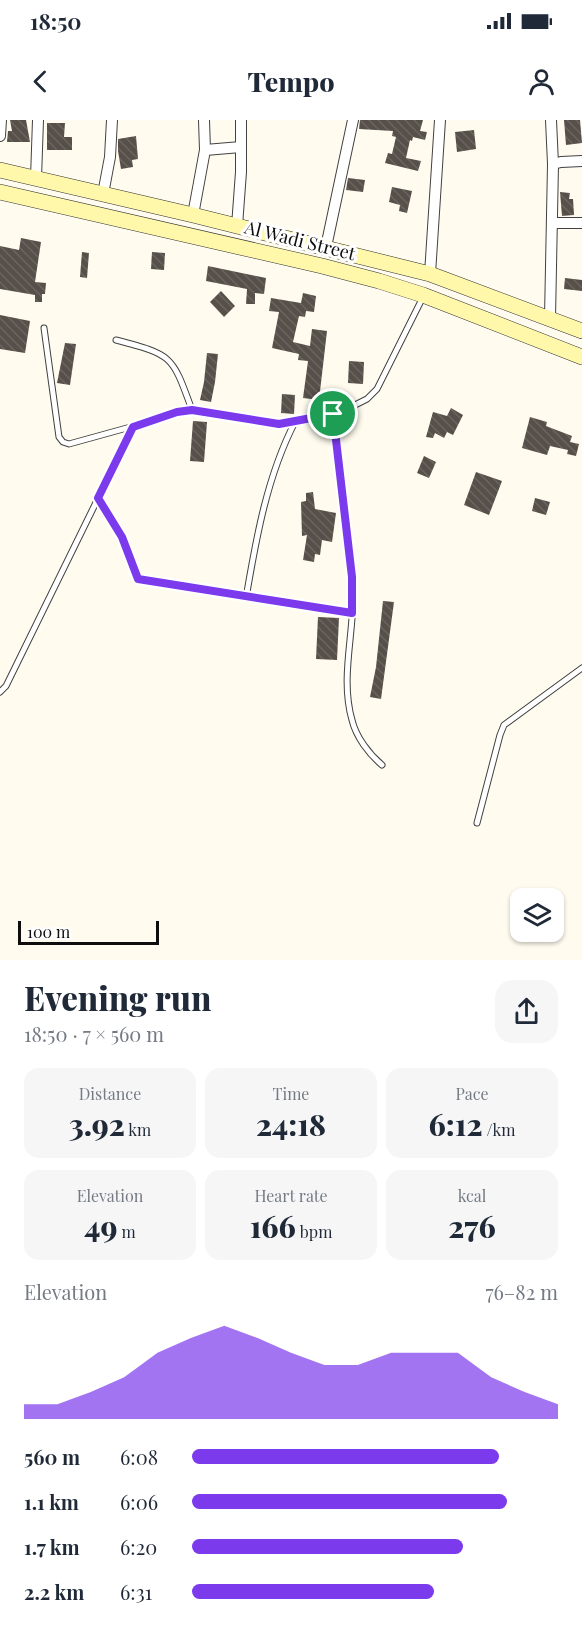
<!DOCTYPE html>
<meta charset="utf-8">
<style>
body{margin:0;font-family:"Playfair Display",serif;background:#f6f6f7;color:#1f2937;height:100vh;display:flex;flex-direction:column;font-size:22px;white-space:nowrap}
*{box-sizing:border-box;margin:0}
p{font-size:20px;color:#747a83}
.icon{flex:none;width:33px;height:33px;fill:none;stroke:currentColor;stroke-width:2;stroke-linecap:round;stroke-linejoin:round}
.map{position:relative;height:840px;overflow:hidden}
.details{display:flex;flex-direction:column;background:#fff;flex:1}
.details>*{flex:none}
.buttons{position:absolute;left:510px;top:768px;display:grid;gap:12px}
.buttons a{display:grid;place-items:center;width:54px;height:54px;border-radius:12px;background:#fff;box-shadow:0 2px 4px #0004;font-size:30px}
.scale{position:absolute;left:18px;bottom:15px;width:141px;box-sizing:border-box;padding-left:6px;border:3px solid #0e0e0e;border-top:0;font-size:16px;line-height:21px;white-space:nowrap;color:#0e0e0e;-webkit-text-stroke:4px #fff;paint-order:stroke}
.pin{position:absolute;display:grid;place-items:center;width:51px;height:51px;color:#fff;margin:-26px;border:3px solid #fff;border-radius:50%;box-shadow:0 2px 6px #0007}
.round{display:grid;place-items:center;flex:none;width:63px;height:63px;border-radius:18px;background:#f6f6f7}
.summary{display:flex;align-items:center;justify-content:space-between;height:102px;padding:0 24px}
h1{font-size:33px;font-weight:800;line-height:45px}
.stats{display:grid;grid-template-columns:repeat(3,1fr);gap:9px;height:102px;padding:6px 24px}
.stats div{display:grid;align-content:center;border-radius:15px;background:#f6f6f7;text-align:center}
.stats b{font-size:30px;font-weight:800}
.stats small{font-size:16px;font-weight:400}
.stats p{font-size:16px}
.chart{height:168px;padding:12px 24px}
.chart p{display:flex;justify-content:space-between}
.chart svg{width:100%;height:108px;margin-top:6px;fill:#7c3aed;opacity:.7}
ul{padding:0 24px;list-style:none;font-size:20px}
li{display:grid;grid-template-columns:96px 72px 1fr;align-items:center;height:45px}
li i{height:15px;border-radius:8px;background:#7c3aed}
.status{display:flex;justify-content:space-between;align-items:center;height:42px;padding:0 30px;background:#fff;direction:ltr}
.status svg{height:16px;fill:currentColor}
header{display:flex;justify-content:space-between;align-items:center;height:78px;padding:0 24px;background:#fff;font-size:27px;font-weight:800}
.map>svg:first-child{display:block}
</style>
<div class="status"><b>18:50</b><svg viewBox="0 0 49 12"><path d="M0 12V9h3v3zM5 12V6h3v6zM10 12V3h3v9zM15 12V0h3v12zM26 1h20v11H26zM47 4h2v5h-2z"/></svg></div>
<header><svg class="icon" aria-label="back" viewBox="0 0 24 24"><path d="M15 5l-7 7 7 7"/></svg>Tempo<svg class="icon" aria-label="person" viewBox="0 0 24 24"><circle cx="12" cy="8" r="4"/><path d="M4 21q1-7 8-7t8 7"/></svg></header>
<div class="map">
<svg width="582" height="840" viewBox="0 0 582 840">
<defs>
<pattern id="building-back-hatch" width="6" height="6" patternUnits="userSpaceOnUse" patternTransform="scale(1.5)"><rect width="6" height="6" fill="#574f49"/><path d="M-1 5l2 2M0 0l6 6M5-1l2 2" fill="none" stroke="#6a645f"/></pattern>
</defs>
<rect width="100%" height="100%" fill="#fffcef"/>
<!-- building -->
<g fill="url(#building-back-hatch)">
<polygon points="10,0 26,0 30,22 7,22 8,11 12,11"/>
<polygon points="360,0 423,0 420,11 427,12 425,20 413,17 412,21 410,20 406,38 421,41 418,51 385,43 388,33 392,34 396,17 392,16 393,11 359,9"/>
<polygon points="564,0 580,0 582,23 566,25"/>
<polygon points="47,3 65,3 64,17 72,17 72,30 47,30"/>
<polygon points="474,10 476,29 457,32 455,12"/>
<polygon points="136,16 138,39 132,40 133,47 121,49 118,31 118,19"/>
<polygon points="348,58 365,60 363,72 346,70"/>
<polygon points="392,67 412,71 407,93 399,91 400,85 389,82"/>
<polygon points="560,72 570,73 569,79 573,79 574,95 562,96"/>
<polygon points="21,118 41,122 35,162 46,163 45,174 42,174 42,182 35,182 35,175 0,169 0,126 19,130"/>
<polygon points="82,132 89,133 87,158 80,157"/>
<polygon points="152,132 165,133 164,150 151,149"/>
<polygon points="208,146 266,158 264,174 255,173 255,184 246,184 247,169 206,161"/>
<polygon points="565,158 582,160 582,171 564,169"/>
<polygon points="221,171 235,186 224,197 210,182"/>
<polygon points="303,173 316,176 314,192 306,191 305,197 299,196 293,222 310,226 312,209 327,211 319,280 303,278 308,241 298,240 299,234 272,228 279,192 269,191 271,178 301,183"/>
<polygon points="0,195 30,201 25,233 0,229"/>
<polygon points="65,223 76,224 70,265 57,263"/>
<polygon points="207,233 218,234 215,262 211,282 200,280 204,262"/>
<polygon points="349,241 364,242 363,264 348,263"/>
<polygon points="282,274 295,275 294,294 281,293"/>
<polygon points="451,288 463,295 453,315 447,312 444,318 435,313 433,318 426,317 433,292 447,296"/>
<polygon points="530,297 547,302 546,306 572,316 570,322 579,324 576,336 567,334 568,330 550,326 547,335 522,328"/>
<polygon points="193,301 207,302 204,342 190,341"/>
<polygon points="424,336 436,342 429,358 417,353"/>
<polygon points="476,352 502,361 489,395 464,385"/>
<polygon points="313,372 315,389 336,393 332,422 322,420 320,435 315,434 314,442 303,440 307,415 302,416 301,382 306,381 306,373"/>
<polygon points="535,378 550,382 546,395 532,391"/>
<polygon points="383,481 394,482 381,579 370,577 376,547"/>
<polygon points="318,497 339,498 337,540 316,539"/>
</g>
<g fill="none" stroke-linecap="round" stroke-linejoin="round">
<!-- service casing -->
<g stroke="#414141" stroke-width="7">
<g id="service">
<polyline points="44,208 59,317 63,322 69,324 192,290 262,302 279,304 295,302 347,289 367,279 377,269 423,177"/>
<path d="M116,220C173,235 172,235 192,290"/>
<path d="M333,294C340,351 351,415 353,472C354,515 340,558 352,600C356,617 369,634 382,645"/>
<polyline points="98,378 122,417 138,459 352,493"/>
<path d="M246,478C256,419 267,356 295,302"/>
<polyline points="0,572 6,566 133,307"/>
<polyline points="477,703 500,615 504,605 582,548"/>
</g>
</g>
<!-- minor casing -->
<g stroke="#414141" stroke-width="12">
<g id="minor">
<polyline points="551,0 553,44"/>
<polyline points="0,16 1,0"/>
<polyline points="205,30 241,27"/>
<polyline points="36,58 38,0"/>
<polyline points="103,74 110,37 112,0"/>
<polyline points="193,95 205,30 204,0"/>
<polyline points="553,103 582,103"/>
<polyline points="237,106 241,52 241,0"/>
<polyline points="326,127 353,0"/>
<polyline points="430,154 440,0"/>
<polyline points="550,198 553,44 561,42 582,41"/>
</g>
</g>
<!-- secondary casing -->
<g stroke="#303030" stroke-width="16">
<g id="secondary">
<polyline points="0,50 193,95 430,154 582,211"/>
<polyline points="0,72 322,146 379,161 423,175 582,237"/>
</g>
</g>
<!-- service -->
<use href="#service" stroke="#fff" stroke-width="5"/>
<!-- minor -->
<use href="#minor" stroke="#fff" stroke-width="10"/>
<!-- secondary -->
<use href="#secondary" stroke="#fff8aa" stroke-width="15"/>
</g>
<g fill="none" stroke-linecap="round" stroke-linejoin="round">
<!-- route casing -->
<g stroke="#fff" stroke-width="12">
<polygon id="route" points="192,290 279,304 333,294 352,457 352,493 138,459 122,417 98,378 133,307 177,292"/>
</g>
<!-- route -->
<use href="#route" stroke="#7c3aed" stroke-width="8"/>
</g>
<g text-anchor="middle" stroke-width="6" stroke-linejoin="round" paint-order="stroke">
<!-- street labels -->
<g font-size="18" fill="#0e0e0e" stroke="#fff">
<text transform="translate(300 121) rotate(14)" y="6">Al Wadi Street</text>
</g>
</g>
</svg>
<div class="buttons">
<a><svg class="icon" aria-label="layers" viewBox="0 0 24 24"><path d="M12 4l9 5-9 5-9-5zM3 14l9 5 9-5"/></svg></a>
</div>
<div class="scale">100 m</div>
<div class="pin" style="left:333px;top:294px;background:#1e9e55"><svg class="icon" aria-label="arrive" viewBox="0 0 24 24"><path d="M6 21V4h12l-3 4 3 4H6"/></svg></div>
</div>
<section class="details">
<div class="summary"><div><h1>Evening run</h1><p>18:50 · 7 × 560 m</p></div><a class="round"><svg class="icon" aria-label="share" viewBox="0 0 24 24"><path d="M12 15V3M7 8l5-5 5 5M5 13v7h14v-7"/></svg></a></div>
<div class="stats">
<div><p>Distance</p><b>3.92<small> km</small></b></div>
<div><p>Time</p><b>24:18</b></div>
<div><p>Pace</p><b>6:12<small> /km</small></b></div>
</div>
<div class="stats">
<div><p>Elevation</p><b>49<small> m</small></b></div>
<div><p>Heart rate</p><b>166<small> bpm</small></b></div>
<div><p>kcal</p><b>276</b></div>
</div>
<div class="chart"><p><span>Elevation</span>76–82 m</p>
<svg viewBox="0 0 160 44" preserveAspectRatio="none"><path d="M0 44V38L10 38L20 33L30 27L40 17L50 11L60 6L70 11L80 17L90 22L100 22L110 17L120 17L130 17L140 27L150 33L160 38V44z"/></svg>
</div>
<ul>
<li><b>560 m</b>6:08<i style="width:84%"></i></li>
<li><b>1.1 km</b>6:06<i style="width:86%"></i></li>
<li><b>1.7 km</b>6:20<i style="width:74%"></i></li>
<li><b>2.2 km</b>6:31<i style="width:66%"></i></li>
</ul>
</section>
